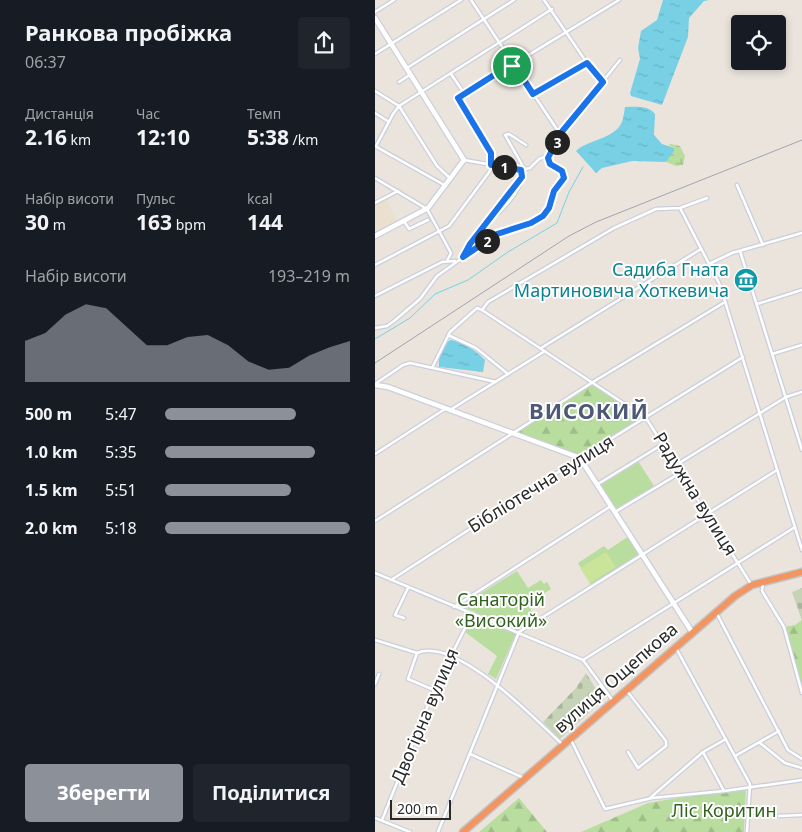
<!DOCTYPE html>
<html lang="uk">
<meta charset="utf-8">
<style>
body{margin:0;font-family:"Noto Sans",sans-serif;background:#20242c;color:#f1f3f6;height:100vh;display:flex;flex-direction:column;font-size:19px;white-space:nowrap}
*{box-sizing:border-box;margin:0}
p{font-size:16px;color:#9ea1a6}
.icon{flex:none;width:28px;height:28px;fill:none;stroke:currentColor;stroke-width:2;stroke-linecap:round;stroke-linejoin:round}
.map{position:relative;flex:1;overflow:hidden}
.drawer{display:flex;flex-direction:column;background:#171b24;width:375px}
.drawer>*{flex:none}
.buttons{position:absolute;left:356px;top:15px;display:grid;gap:10px}
.buttons a{display:grid;place-items:center;width:55px;height:55px;border-radius:5px;background:#171b24;box-shadow:0 2px 8px #0003;font-size:25px}
.scale{position:absolute;left:15px;bottom:12px;width:61px;box-sizing:border-box;padding-left:5px;border:2px solid #2a2a2a;border-top:0;font-size:14px;line-height:18px;white-space:nowrap;color:#2a2a2a;-webkit-text-stroke:4px #fff;paint-order:stroke}
.pin{position:absolute;display:grid;place-items:center;width:42px;height:42px;color:#fff;margin:-21px;border:2px solid #fff;border-radius:50%;box-shadow:0 1px 5px #0007}
.km{position:absolute;width:25px;height:25px;margin:-12px;border-radius:50%;background:#222;color:#fff;font-size:14px;line-height:25px;text-align:center}
.round{display:grid;place-items:center;flex:none;width:52px;height:52px;border-radius:5px;background:#20242c}
.overview{display:flex;align-items:center;justify-content:space-between;height:85px;padding:0 25px}
h1{font-size:22px;font-weight:700;line-height:38px}
.figures{display:grid;grid-template-columns:repeat(3,1fr);gap:8px;height:85px;padding:5px 25px}
.figures div{display:grid;align-content:center}
.figures b{font-size:21px;font-weight:700}
.figures small{font-size:14px;font-weight:400}
.figures p{font-size:14px}
.chart{height:140px;padding:10px 25px}
.chart p{display:flex;justify-content:space-between}
.chart svg{width:100%;height:90px;margin-top:5px;fill:#8c9099;opacity:.7}
.primary-button{display:flex;gap:10px;margin-top:auto;padding:10px 25px}
.primary-button a{flex:1;height:58px;border-radius:5px;background:#8c9099;color:#fff;font-size:20px;font-weight:700;line-height:58px;text-align:center}
.primary-button a+a{background:#20242c;color:#f1f3f6}
ul{padding:0 25px;list-style:none;font-size:16px}
li{display:grid;grid-template-columns:80px 60px 1fr;align-items:center;height:38px}
li i{height:12px;border-radius:6px;background:#8c9099}
main{display:flex;flex:1;min-height:0}
.map>svg:first-child{display:block}
</style>
<main>
<section class="drawer">
<div class="overview"><div><h1>Ранкова пробіжка</h1><p>06:37</p></div><a class="round"><svg class="icon" aria-label="share" viewBox="0 0 24 24"><path d="M12 15V3M7 8l5-5 5 5M5 13v7h14v-7"/></svg></a></div>
<div class="figures">
<div><p>Дистанція</p><b>2.16<small> km</small></b></div>
<div><p>Час</p><b>12:10</b></div>
<div><p>Темп</p><b>5:38<small> /km</small></b></div>
</div>
<div class="figures">
<div><p>Набір висоти</p><b>30<small> m</small></b></div>
<div><p>Пульс</p><b>163<small> bpm</small></b></div>
<div><p>kcal</p><b>144</b></div>
</div>
<div class="chart"><p><span>Набір висоти</span>193–219 m</p>
<svg viewBox="0 0 160 44" preserveAspectRatio="none"><path d="M0 44V24L10 20L20 11L30 6L40 8L50 17L60 26L70 26L80 22L90 21L100 26L110 34L120 38L130 37L140 31L150 27L160 24V44z"/></svg>
</div>
<ul>
<li><b>500 m</b>5:47<i style="width:71%"></i></li>
<li><b>1.0 km</b>5:35<i style="width:81%"></i></li>
<li><b>1.5 km</b>5:51<i style="width:68%"></i></li>
<li><b>2.0 km</b>5:18<i style="width:100%"></i></li>
</ul>
<div class="primary-button"><a>Зберегти</a><a>Поділитися</a></div>
</section>
<div class="map">
<svg width="427" height="832" viewBox="0 0 427 832">
<defs>
<pattern id="forest-firs" width="22" height="20" patternUnits="userSpaceOnUse" patternTransform="scale(1.25)"><rect width="22" height="20" fill="#b8dd9e"/><path d="M5 1l3.5 6h-7zM16 11l3.5 6h-7z" fill="#9ebe88"/></pattern>
<pattern id="wetland-marsh" width="20" height="14" patternUnits="userSpaceOnUse" patternTransform="scale(1.25)"><rect width="20" height="14" fill="#b8dd9e"/><path d="M1 5h8M5 5V1M11 12h8M15 12V8" fill="none" stroke="#9ebe88"/></pattern>
<pattern id="cemetery-stones" width="16" height="16" patternUnits="userSpaceOnUse" patternTransform="scale(1.25)"><rect width="16" height="16" fill="#c6d3b6"/><path d="M2 7V4a2 2 0 0 1 4 0v3zM10 15v-3a2 2 0 0 1 4 0v3z" fill="#aab59d"/></pattern>
<pattern id="water-ripples" width="26" height="14" patternUnits="userSpaceOnUse" patternTransform="scale(1.25)"><rect width="26" height="14" fill="#78d0e5"/><path d="M2 4q2-2 4 0t4 0M15 11q2-2 4 0t4 0" fill="none" stroke="#68b3c5"/></pattern>
</defs>
<rect width="100%" height="100%" fill="#ebe4dd"/>
<!-- education -->
<polygon fill="#ebe0ce" points="11,199 22,221 5,232 0,232 0,205"/>
<!-- forest -->
<g fill="url(#forest-firs)">
<polygon points="218,382 271,418 205,458 139,433"/>
<polygon points="427,620 427,688 409,627 420,625"/>
<polygon points="369,787 371,789 369,832 206,832 273,803"/>
<polygon points="144,798 172,832 104,832"/>
</g>
<!-- wetland -->
<polygon fill="url(#wetland-marsh)" points="296,144 305,146 310,156 308,165 301,166 291,162 299,148 293,145"/>
<!-- cemetery -->
<g fill="url(#cemetery-stones)">
<polygon points="427,588 427,621 417,592"/>
<polygon points="211,673 228,700 185,739 168,722 201,688"/>
</g>
<!-- park -->
<g fill="#b8dd9e">
<polygon points="263,461 279,486 239,511 224,486"/>
<polygon points="254,536 265,555 216,585 203,563 229,546 233,550"/>
<polygon points="142,571 153,588 166,580 169,584 172,582 176,589 153,604 161,619 142,631 121,679 113,674 122,656 90,632 101,612 85,606"/>
</g>
<!-- pitch -->
<polygon fill="#cae49a" points="231,552 241,567 215,583 205,568"/>
<!-- water -->
<g fill="url(#water-ripples)">
<polygon points="288,0 334,0 329,1 314,18 313,37 287,105 256,96 255,93 265,59 263,48 266,31 282,20"/>
<path d="M250,107C261,107 273,105 280,114L279,135L287,144L299,148V151L291,162L257,161L227,168L221,173L201,151C213,140 233,140 244,127C248,123 249,113 250,107Z"/>
<path d="M75,340C89,341 99,350 110,360L108,372L64,367C63,357 66,348 75,340Z"/>
</g>
<g fill="none" stroke-linecap="round" stroke-linejoin="round">
<!-- stream -->
<polyline stroke="#78d0e5" stroke-width="1" points="0,339 35,318 60,294 93,280 133,252 182,223 194,192 208,167"/>
<!-- street casing -->
<g stroke="#cbcfdb" stroke-width="5">
<g id="street">
<polyline points="96,0 185,134"/>
<polyline points="169,0 212,63 227,81"/>
<polyline points="0,12 19,0"/>
<polyline points="0,54 86,0"/>
<polyline points="32,68 139,0"/>
<polyline points="76,74 89,93"/>
<polyline points="24,82 36,74"/>
<polyline points="0,91 24,106 177,9"/>
<polyline points="158,94 212,63"/>
<polyline points="0,113 14,122"/>
<polyline points="0,146 71,186"/>
<polyline points="1,146 18,114 24,106 62,166 76,179"/>
<polyline points="89,160 146,170 155,168 164,159 174,155"/>
<polyline points="149,168 130,135 134,134 151,145"/>
<polyline points="0,178 52,209 76,253 72,261"/>
<polyline points="362,185 388,245"/>
<polyline points="0,203 23,191"/>
<polyline points="305,208 345,285 427,550"/>
<path d="M117,217C126,213 148,187 146,178"/>
<polyline points="29,221 34,229 53,220"/>
<polyline points="365,251 427,450"/>
<polyline points="89,254 95,244 146,179 146,170"/>
<polyline points="334,264 357,253 427,233"/>
<polyline points="0,265 74,226 115,171 116,153 83,98 244,0"/>
<polyline points="0,296 67,262 80,261"/>
<polyline points="382,304 427,290"/>
<polyline points="107,310 271,418 376,584"/>
<polyline points="107,310 113,302 239,228 281,209 305,208 332,198"/>
<polyline points="0,328 12,326 19,321 45,299 62,276 104,246 122,234 156,223 168,216 173,208 179,191 189,178 187,171 175,164 173,158 184,136 245,60"/>
<polyline points="73,335 101,348 133,374"/>
<polyline points="166,348 326,249"/>
<polyline points="397,354 427,345"/>
<polyline points="57,368 75,332 102,308 107,310"/>
<polyline points="0,384 28,365 35,363 121,382"/>
<polyline points="75,410 170,351"/>
<polyline points="0,454 70,409"/>
<polyline points="301,465 411,397 427,392"/>
<polyline points="223,484 288,444"/>
<polyline points="240,512 305,473"/>
<polyline points="0,521 218,382 350,302"/>
<polyline points="0,573 208,660 238,701"/>
<polyline points="16,580 205,458 368,357"/>
<polyline points="388,583 387,591 409,627 427,693"/>
<polyline points="79,607 236,506"/>
<polyline points="341,612 413,750 427,759"/>
<polyline points="29,618 20,615 33,588"/>
<path d="M0,640L42,653C81,636 161,720 188,745"/>
<polyline points="301,648 375,784 372,832"/>
<polyline points="42,653 33,679 59,690"/>
<polyline points="208,660 420,527"/>
<polyline points="0,684 4,674"/>
<polyline points="252,691 291,741 291,746 263,768 253,752"/>
<polyline points="196,740 230,809 277,798 349,791 427,780"/>
<polyline points="385,743 410,763 427,768"/>
<polyline points="328,752 349,791"/>
<polyline points="95,754 149,778"/>
<polyline points="360,756 404,731"/>
<polyline points="275,798 328,752 351,739"/>
<polyline points="404,816 427,815"/>
<polyline points="0,818 35,832"/>
<polyline points="7,820 59,690 97,614"/>
<polyline points="63,832 144,632 402,470"/>
</g>
</g>
<!-- secondary casing -->
<g stroke="#cbcfdb" stroke-width="7">
<g id="secondary">
<polyline points="0,18 89,160 53,208 0,236"/>
<polyline points="0,385 13,387 205,458 317,632"/>
</g>
</g>
<!-- highway casing -->
<g stroke="#c3c3c3" stroke-width="9">
<polyline id="highway" points="88,832 360,596 377,585 427,572"/>
</g>
<!-- street -->
<use href="#street" stroke="#fff" stroke-width="2.5"/>
<!-- secondary -->
<use href="#secondary" stroke="#fff" stroke-width="4.5"/>
<!-- highway -->
<use href="#highway" stroke="#f29561" stroke-width="6"/>
<!-- rail -->
<polyline stroke="#a0a4b3" stroke-width="1" points="0,363 194,236 221,222 427,140"/>
</g>
<g fill="none" stroke-linecap="round" stroke-linejoin="round">
<!-- route casing -->
<g stroke="#fff" stroke-width="10">
<polygon id="route" points="138,63 158,94 212,63 228,82 185,134 173,158 175,164 187,171 189,178 179,191 174,208 168,216 156,223 122,234 88,257 95,244 147,177 146,170 116,165 116,153 83,98"/>
</g>
<!-- route -->
<use href="#route" stroke="#1a73e8" stroke-width="6"/>
</g>
<!-- icons -->
<defs>
<g id="museum-disc" transform="scale(1.25)"><circle r="9.5" fill="#0f9aa8" stroke="#fff"/><path d="M0-6L6-3V-2H-6V-3ZM-5-1h2V3h-2ZM-1-1h2V3h-2ZM3-1h2V3H3ZM-6 4H6V6H-6Z" fill="#fff"/></g>
</defs>
<g fill-rule="evenodd">
<use href="#museum-disc" x="371" y="280"/>
</g>
<g text-anchor="middle" stroke-width="4" stroke-linejoin="round" paint-order="stroke">
<!-- culture labels -->
<g font-size="18" fill="#0d838f" stroke="#fff" text-anchor="end">
<text x="354" y="276">Садиба Гната<tspan x="354" dy="21">Мартиновича Хоткевича</tspan></text>
</g>
<!-- street labels -->
<g font-size="18" fill="#2a2a2a" stroke="#fff">
<text transform="translate(166 484) rotate(-32)" y="6">Бібліотечна вулиця</text>
<text transform="translate(320 494) rotate(58)" y="6">Радужна вулиця</text>
<text transform="translate(241 678) rotate(-41)" y="6">вулиця Ощепкова</text>
<text transform="translate(50 716) rotate(-67)" y="6">Двогірна вулиця</text>
</g>
<!-- park labels -->
<g font-size="18" fill="#326220" stroke="#fff">
<text x="126" y="606">Санаторій<tspan x="126" dy="21">«Високий»</tspan></text>
<text x="349" y="817">Ліс Коритин</text>
</g>
<!-- district labels -->
<g font-size="22" font-weight="bold" letter-spacing="1" fill="#4e5877" stroke="#fff">
<text x="214" y="419">ВИСОКИЙ</text>
</g>
</g>
</svg>
<div class="buttons">
<a><svg class="icon" aria-label="locate" viewBox="0 0 24 24"><circle cx="12" cy="12" r="6"/><path d="M12 2v4M12 18v4M2 12h4M18 12h4"/></svg></a>
</div>
<div class="scale">200 m</div>
<div class="pin" style="left:137px;top:66px;background:#1e9e55"><svg class="icon" aria-label="arrive" viewBox="0 0 24 24"><path d="M6 21V4h12l-3 4 3 4H6"/></svg></div>
<b class="km" style="left:129px;top:167px">1</b>
<b class="km" style="left:112px;top:241px">2</b>
<b class="km" style="left:182px;top:142px">3</b>
</div>
</main>
